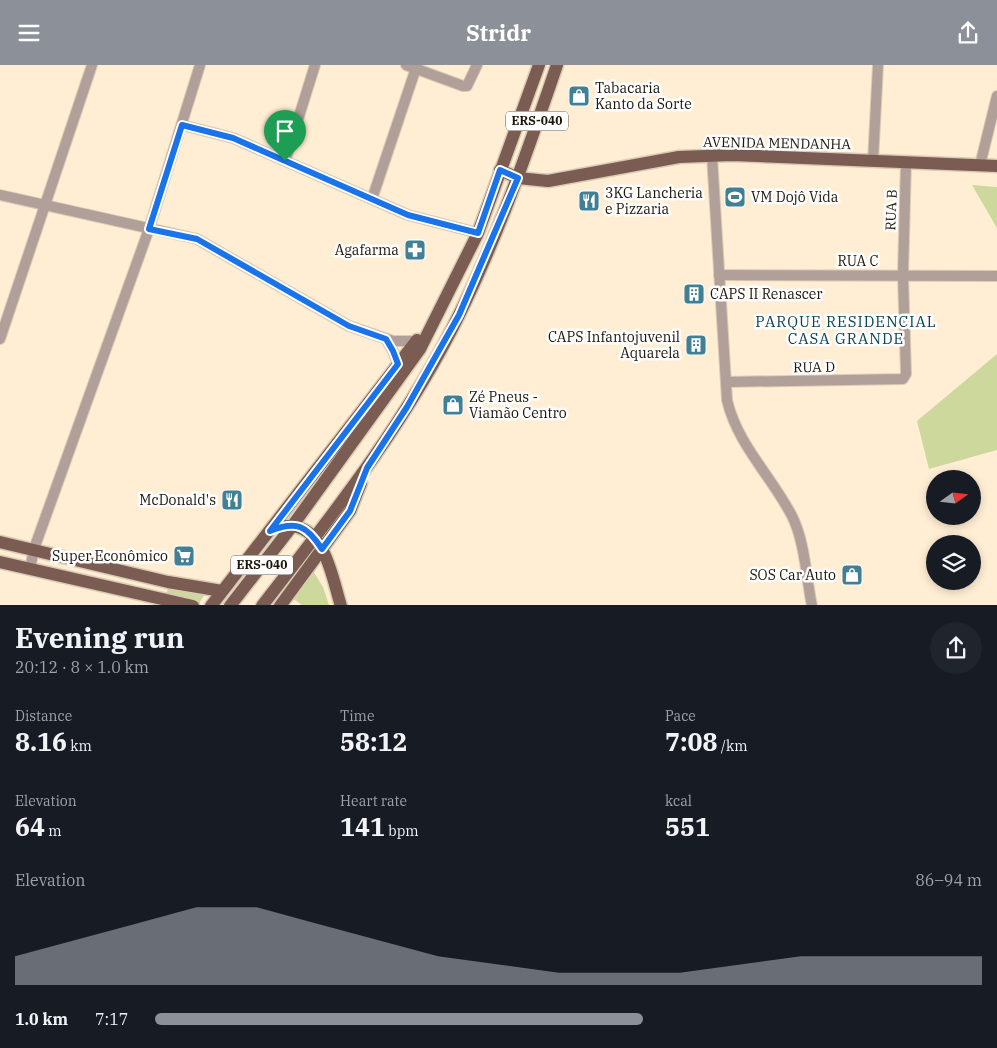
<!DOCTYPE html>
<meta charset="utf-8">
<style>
body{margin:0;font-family:"IBM Plex Serif",serif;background:#20242c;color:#f1f3f6;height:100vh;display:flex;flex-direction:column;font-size:19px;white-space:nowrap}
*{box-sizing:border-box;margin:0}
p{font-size:16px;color:#9ea1a6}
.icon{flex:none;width:28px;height:28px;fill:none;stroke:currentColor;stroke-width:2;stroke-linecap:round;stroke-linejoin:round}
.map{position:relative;height:540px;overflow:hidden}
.details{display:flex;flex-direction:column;background:#171b24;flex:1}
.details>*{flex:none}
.needle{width:32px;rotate:75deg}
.controls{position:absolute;left:926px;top:405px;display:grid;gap:10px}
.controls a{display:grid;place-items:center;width:55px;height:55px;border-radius:50%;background:#171b24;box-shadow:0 2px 8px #0003;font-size:25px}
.pin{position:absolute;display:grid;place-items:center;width:42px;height:42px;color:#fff;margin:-51px -21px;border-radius:50% 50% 50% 0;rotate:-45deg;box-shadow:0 0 5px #0007}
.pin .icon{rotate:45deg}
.round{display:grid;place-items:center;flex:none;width:52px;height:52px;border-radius:26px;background:#20242c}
.headline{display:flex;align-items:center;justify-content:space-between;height:85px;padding:0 15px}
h1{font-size:28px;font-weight:700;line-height:38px}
.metrics{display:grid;grid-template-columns:repeat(3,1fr);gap:8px;height:85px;padding:5px 15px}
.metrics div{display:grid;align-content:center}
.metrics b{font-size:25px;font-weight:700}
.metrics small{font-size:14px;font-weight:400}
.metrics p{font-size:14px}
.chart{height:140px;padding:10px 15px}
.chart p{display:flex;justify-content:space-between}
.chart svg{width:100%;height:90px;margin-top:5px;fill:#8c9099;opacity:.7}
ul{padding:0 15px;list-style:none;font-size:16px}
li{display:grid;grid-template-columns:80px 60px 1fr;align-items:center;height:38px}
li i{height:12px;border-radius:6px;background:#8c9099}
header{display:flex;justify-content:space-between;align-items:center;height:65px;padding:0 15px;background:#8c9099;color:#fff;font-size:22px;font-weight:700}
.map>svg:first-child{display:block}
</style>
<header><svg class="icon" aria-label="menu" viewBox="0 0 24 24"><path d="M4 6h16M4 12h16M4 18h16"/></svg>Stridr<svg class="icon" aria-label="share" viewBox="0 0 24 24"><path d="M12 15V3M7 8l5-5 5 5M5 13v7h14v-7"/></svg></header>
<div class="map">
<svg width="997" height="541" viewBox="0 0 997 541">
<rect width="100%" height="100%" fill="#ffeed3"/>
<!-- green -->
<g fill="#cdd89d">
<polygon points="972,120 997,122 997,163"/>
<polygon points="997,289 997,385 929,404 917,356"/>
<polygon points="313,506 323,522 329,540 302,540 292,533"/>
<polygon points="168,523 205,529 198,540 166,531"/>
</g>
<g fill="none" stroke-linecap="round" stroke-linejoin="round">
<!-- minor casing -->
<g stroke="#dbcbb3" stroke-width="12">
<g id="minor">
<polyline points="406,0 463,21 467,21 477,0"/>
<polyline points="182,60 233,73 408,150 478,168"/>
<path d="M712,91L727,335C737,379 772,412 792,451C805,477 806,512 812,541"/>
<polyline points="285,96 315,0"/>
<polyline points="873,96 878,0"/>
<polyline points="980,100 997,31"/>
<polyline points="0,130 197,174 349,261 393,276 416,276"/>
<polyline points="372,134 416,3"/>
<polyline points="719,210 997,211"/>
<polyline points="0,274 92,0"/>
<polyline points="386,274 393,286 398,299"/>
<polyline points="726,317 903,314 906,309 903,210 906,97"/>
<polyline points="30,504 34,484 149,164 200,0"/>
</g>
</g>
<!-- major casing -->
<g stroke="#dbcbb3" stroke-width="15">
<g id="major">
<polyline points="500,105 518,113 548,116 679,92 732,90 997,101"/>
<path d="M286,461C325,458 332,513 341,541"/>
<polyline points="0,477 168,517 222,526"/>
<polyline points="0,497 193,541"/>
<polyline points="211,541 417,275"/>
<polyline points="230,541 293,460 420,284 478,168 539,0"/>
<path d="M262,541C334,448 407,356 459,250C499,169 528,85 557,0"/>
<polyline points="280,541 350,446 361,418"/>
</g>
</g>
<!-- minor -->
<use href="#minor" stroke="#b19f9a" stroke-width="10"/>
<!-- major -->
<use href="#major" stroke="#7a5c53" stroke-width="12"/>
</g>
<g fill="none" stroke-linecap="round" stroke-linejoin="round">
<!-- route casing -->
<g stroke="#fff" stroke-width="10">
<path id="route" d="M182,60L233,73L408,150L478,168L500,105L518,113L459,250L407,342L367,403L350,446L322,484C307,461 297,455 270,466L398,299L393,286L386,274L349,261L197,174L149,164Z"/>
</g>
<!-- route -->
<use href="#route" stroke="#1a73e8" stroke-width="6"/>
</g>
<!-- icons -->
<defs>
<g id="shop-square" transform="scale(1.125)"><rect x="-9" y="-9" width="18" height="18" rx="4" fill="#407f94" stroke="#fdfdfd"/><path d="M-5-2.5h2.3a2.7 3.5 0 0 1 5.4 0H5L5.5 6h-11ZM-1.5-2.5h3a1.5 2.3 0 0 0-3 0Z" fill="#fff"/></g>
<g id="stadium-square" transform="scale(1.125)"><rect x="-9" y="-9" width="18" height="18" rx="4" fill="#407f94" stroke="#fdfdfd"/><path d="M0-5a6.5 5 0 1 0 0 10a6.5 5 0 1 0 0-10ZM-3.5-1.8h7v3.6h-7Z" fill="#fff"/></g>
<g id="restaurant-square" transform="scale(1.125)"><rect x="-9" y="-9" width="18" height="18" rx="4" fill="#407f94" stroke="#fdfdfd"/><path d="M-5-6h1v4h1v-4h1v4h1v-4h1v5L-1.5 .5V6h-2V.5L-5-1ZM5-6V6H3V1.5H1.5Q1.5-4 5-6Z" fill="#fff"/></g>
<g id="pharmacy-square" transform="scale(1.125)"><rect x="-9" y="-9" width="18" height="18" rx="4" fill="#407f94" stroke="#fdfdfd"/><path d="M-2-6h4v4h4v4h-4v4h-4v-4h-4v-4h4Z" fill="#fff"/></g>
<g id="building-square" transform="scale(1.125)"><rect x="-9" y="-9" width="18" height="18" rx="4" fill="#407f94" stroke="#fdfdfd"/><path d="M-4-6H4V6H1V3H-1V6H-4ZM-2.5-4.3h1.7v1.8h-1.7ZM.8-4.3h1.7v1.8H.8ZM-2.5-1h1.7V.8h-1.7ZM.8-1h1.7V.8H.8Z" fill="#fff"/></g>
<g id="supermarket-square" transform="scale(1.125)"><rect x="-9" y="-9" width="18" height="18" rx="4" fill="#407f94" stroke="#fdfdfd"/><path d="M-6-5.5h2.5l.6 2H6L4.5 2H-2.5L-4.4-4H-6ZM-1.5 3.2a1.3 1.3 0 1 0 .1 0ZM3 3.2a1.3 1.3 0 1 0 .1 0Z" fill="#fff"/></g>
</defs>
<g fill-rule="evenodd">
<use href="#shop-square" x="579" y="31"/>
<use href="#stadium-square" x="735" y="132"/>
<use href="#restaurant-square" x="589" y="136"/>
<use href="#pharmacy-square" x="415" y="185"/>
<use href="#building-square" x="694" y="229"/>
<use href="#building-square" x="696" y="280"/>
<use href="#shop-square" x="453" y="340"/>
<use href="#restaurant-square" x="232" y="435"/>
<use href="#supermarket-square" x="184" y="491"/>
<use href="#shop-square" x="852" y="510"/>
</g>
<g text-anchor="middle" stroke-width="5" stroke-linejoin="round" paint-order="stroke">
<!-- shield labels -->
<g fill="#fdfdfd" stroke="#605b52" stroke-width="1">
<rect x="506" y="46.5" width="62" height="19" rx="4"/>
<rect x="231" y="490.5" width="62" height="19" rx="4"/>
</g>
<g font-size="12" font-weight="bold" fill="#1d1609">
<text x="537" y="60">ERS-040</text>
<text x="262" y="504">ERS-040</text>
</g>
<!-- poi labels -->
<g font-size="14" fill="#1d1609" stroke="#fdfdfd" text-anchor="start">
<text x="595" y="28">Tabacaria<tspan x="595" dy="16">Kanto da Sorte</tspan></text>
<text x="605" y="133">3KG Lancheria<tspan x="605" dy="16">e Pizzaria</tspan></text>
<text x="751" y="137">VM Dojô Vida</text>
<text x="399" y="190" text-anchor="end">Agafarma</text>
<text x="710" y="234">CAPS II Renascer</text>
<text x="680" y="277" text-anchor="end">CAPS Infantojuvenil<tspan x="680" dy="16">Aquarela</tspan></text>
<text x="469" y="337">Zé Pneus -<tspan x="469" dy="16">Viamão Centro</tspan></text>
<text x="216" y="440" text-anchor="end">McDonald's</text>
<text x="168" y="496" text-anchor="end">Super Econômico</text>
<text x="836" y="515" text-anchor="end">SOS Car Auto</text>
</g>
<!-- street labels -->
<g font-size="14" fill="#1d1609" stroke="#fdfdfd">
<text transform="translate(777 78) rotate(1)" y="5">AVENIDA MENDANHA</text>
<text transform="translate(891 145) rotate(-88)" y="5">RUA B</text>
<text x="858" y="201">RUA C</text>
<text transform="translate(814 302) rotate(-1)" y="5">RUA D</text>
</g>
<!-- neighbourhood labels -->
<g font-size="15" letter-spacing="1" fill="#0d4453" stroke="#fdfdfd">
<text x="846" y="262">PARQUE RESIDENCIAL<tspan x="846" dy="17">CASA GRANDE</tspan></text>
</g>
</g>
</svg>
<div class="controls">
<a><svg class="needle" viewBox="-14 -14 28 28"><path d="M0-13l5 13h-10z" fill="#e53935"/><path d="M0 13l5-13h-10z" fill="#9ea1a6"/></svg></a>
<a><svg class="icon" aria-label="layers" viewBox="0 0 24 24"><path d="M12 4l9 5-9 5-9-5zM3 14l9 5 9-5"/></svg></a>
</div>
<div class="pin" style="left:285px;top:96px;background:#1e9e55"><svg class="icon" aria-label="arrive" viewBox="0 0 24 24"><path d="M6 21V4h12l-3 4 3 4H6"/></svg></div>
</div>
<section class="details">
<div class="headline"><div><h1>Evening run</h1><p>20:12 · 8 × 1.0 km</p></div><a class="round"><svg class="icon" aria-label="share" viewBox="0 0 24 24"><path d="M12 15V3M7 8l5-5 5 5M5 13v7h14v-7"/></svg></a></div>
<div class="metrics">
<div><p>Distance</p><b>8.16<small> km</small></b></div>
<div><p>Time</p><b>58:12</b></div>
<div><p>Pace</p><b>7:08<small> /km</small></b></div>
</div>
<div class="metrics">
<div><p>Elevation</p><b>64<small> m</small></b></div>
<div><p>Heart rate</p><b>141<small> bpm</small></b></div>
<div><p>kcal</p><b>551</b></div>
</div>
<div class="chart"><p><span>Elevation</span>86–94 m</p>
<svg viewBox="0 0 160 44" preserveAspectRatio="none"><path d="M0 44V30L10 22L20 14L30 6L40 6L50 14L60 22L70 30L80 34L90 38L100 38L110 38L120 34L130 30L140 30L150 30L160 30V44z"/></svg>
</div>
<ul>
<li><b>1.0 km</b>7:17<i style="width:59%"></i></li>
</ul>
</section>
